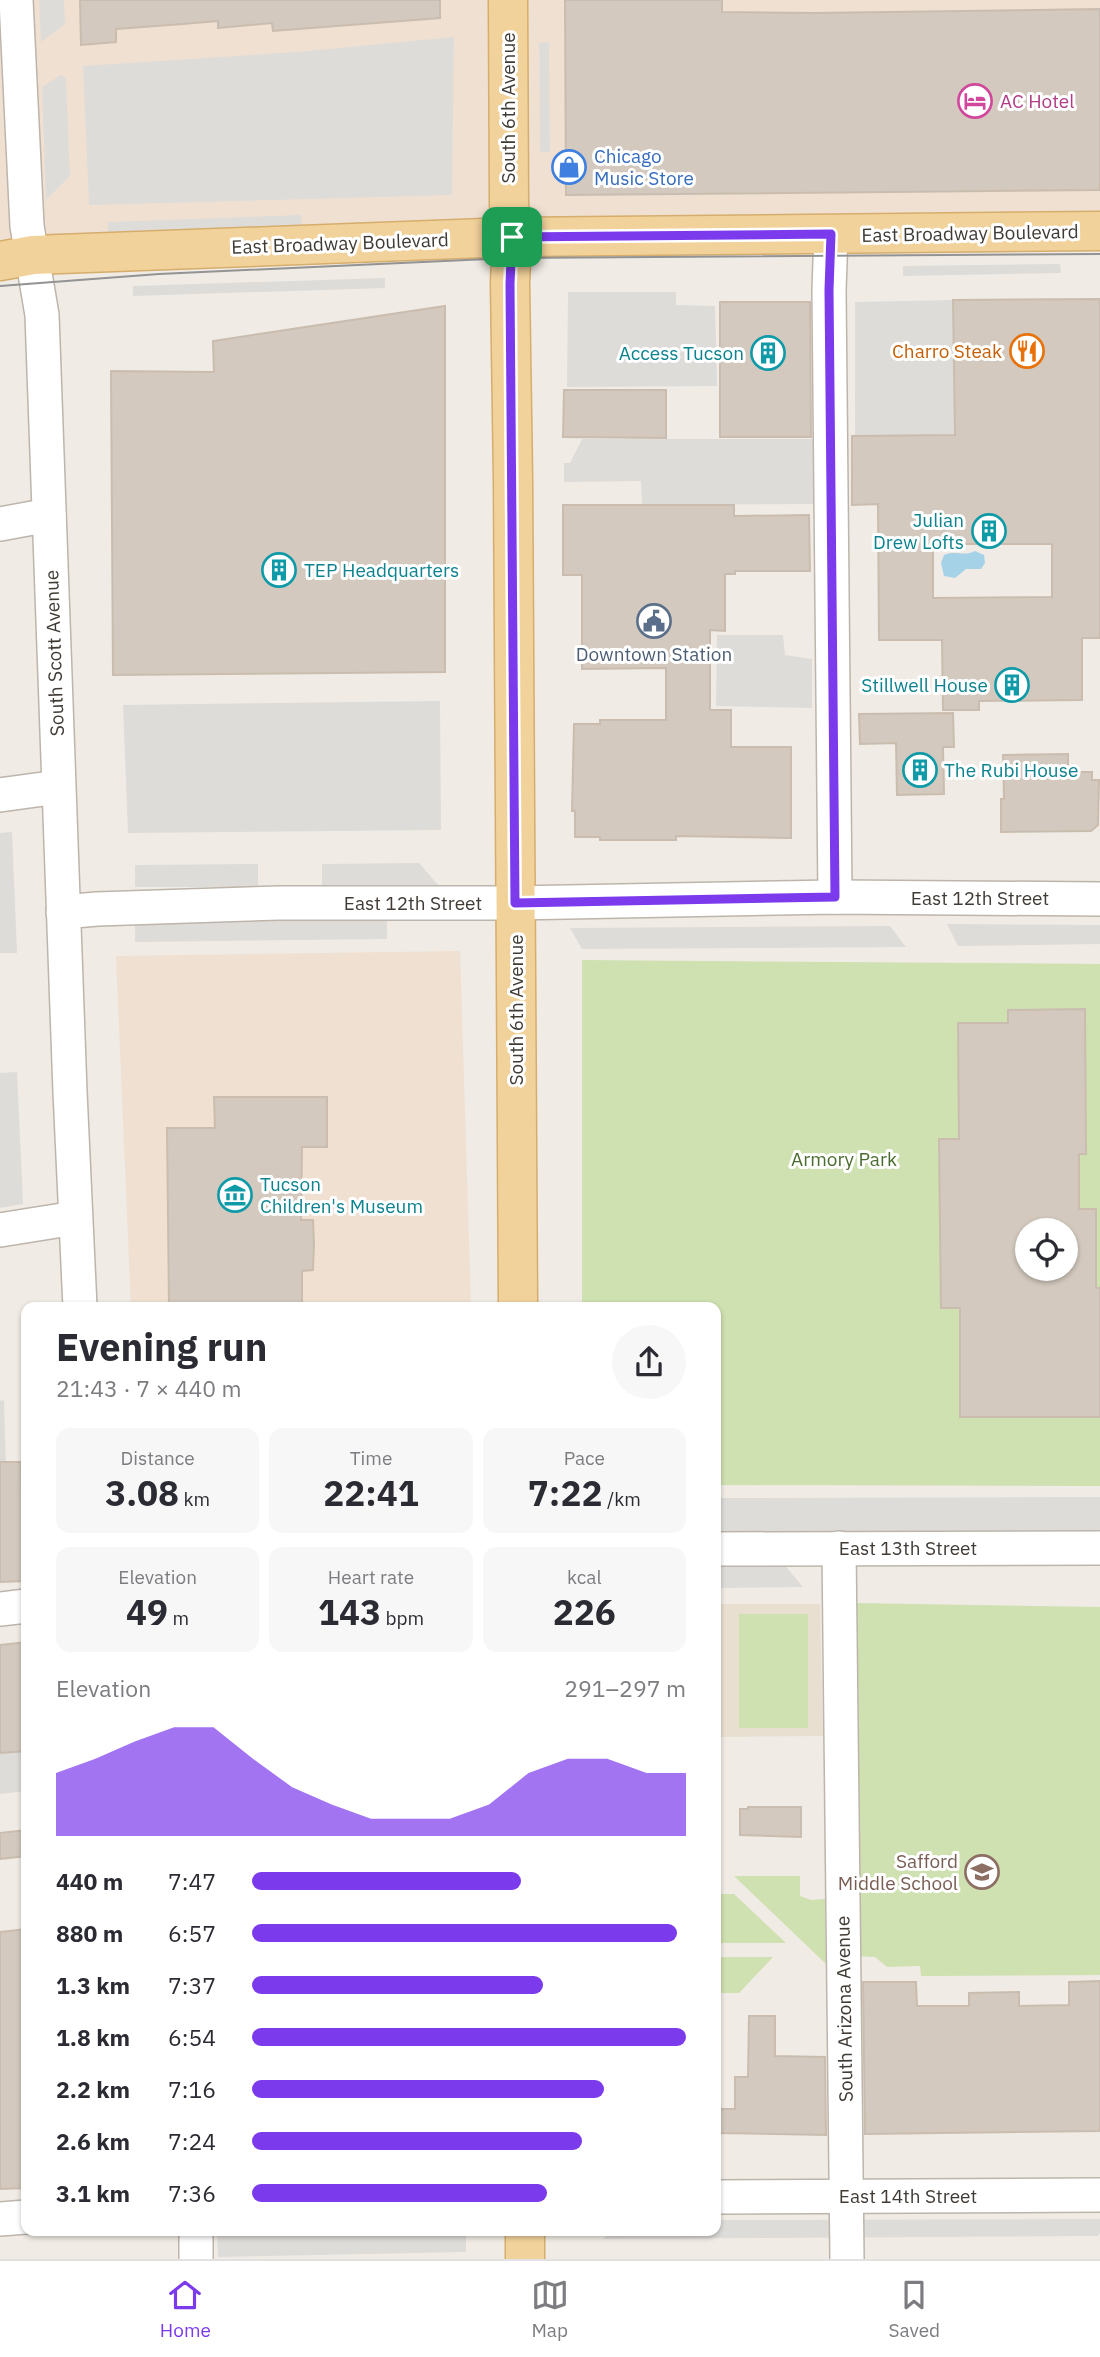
<!DOCTYPE html>
<meta charset="utf-8">
<style>
body{margin:0;font-family:"IBM Plex Sans",sans-serif;background:#f7f7f7;color:#2b2b33;height:100vh;display:flex;flex-direction:column;font-size:26px;white-space:nowrap}
*{box-sizing:border-box;margin:0}
p{font-size:23px;color:#7c7c81}
.icon{flex:none;width:38px;height:38px;fill:none;stroke:currentColor;stroke-width:2;stroke-linecap:round;stroke-linejoin:round}
.map{position:relative;flex:1;overflow:hidden}
.side{position:absolute;left:21px;top:1302px;width:700px;height:934px;display:flex;flex-direction:column;background:#fff;border-radius:14px;box-shadow:0 2px 5px #0004}
.side>*{flex:none}
.controls{position:absolute;left:1015px;top:1218px;display:grid;gap:14px}
.controls a{display:grid;place-items:center;width:63px;height:63px;border-radius:50%;background:#fff;box-shadow:0 2px 5px #0004;font-size:35px}
.pin{position:absolute;display:grid;place-items:center;width:60px;height:60px;color:#fff;margin:-30px;border-radius:14px;box-shadow:0 4px 10px #0006}
.round{display:grid;place-items:center;flex:none;width:74px;height:74px;border-radius:37px;background:#f7f7f7}
.headline{display:flex;align-items:center;justify-content:space-between;height:119px;padding:0 35px}
h1{font-size:38px;font-weight:700;line-height:52px}
.figures{display:grid;grid-template-columns:repeat(3,1fr);gap:10px;height:119px;padding:7px 35px}
.figures div{display:grid;align-content:center;border-radius:14px;background:#f7f7f7;text-align:center}
.figures b{font-size:35px;font-weight:700}
.figures small{font-size:19px;font-weight:400}
.figures p{font-size:19px}
.chart{height:196px;padding:14px 35px}
.chart p{display:flex;justify-content:space-between}
.chart svg{width:100%;height:126px;margin-top:7px;fill:#7c3aed;opacity:.7}
ul{padding:0 35px;list-style:none;font-size:23px}
li{display:grid;grid-template-columns:112px 84px 1fr;align-items:center;height:52px}
li i{height:18px;border-radius:9px;background:#7c3aed}
.dock{display:flex;justify-content:space-around;align-items:center;height:98px;border-top:2px solid #e1e1e2;background:#fff;font-size:19px;color:#7c7c81}
.dock a{display:grid;justify-items:center;gap:4px}
.dock .selected{color:#7c3aed}
.map>svg:first-child{display:block}
</style>
<div class="map">
<svg width="1100" height="2259" viewBox="0 0 1100 2259">
<rect width="100%" height="100%" fill="#f0ebe4"/>
<!-- commercial -->
<g fill="#f0e0d1">
<polygon points="0,0 1100,0 1100,236 0,261"/>
<polygon points="460,951 471,1307 131,1307 116,956"/>
</g>
<!-- education -->
<polygon fill="#e8dfd0" points="716,1604 820,1604 823,1736 716,1737"/>
<!-- green -->
<g fill="#cfe0b1" fill-rule="evenodd">
<path d="M582,960L1100,964V1486L716,1485V1307H582ZM1027,1230H1066V1269H1027Z"/>
<polygon points="852,1603 1100,1607 1100,1975 921,1976 920,1966 887,1967 875,1957 854,1956"/>
<polygon points="808,1614 808,1728 739,1728 739,1614"/>
<polygon points="734,1876 800,1876 800,1896 811,1900 825,1899 826,1964"/>
<polygon points="716,1894 734,1894 786,1943 716,1943"/>
<polygon points="716,1957 773,1957 739,1993 716,1993"/>
</g>
<!-- parking -->
<g fill="#dedcd9">
<polygon points="39,0 64,0 65,24 41,42"/>
<polygon points="454,37 452,195 89,205 83,66 298,52"/>
<polygon points="549,42 550,152 540,152 539,43"/>
<polygon points="61,75 66,79 70,176 46,200 42,87"/>
<polygon points="301,215 302,226 108,233 108,222"/>
<polygon points="1060,264 1061,273 903,276 903,266"/>
<polygon points="385,278 385,288 133,296 133,286"/>
<polygon points="568,292 676,292 676,305 715,306 717,386 567,387"/>
<polygon points="953,300 955,435 855,436 855,302"/>
<polygon points="582,439 817,439 816,504 642,505 641,481 564,482 564,463 570,463"/>
<polygon points="717,635 783,635 785,655 812,659 812,708 716,706"/>
<polygon points="440,701 441,830 128,833 123,705"/>
<polygon points="12,832 17,953 0,953 0,833"/>
<polygon points="419,863 438,885 322,886 322,864"/>
<polygon points="258,864 258,887 135,887 135,865"/>
<polygon points="387,917 387,939 135,942 135,919"/>
<polygon points="947,924 1100,925 1100,944 958,946"/>
<polygon points="890,926 906,947 582,949 570,928"/>
<polygon points="17,1072 23,1204 0,1208 0,1073"/>
<polygon points="4,1400 6,1469 0,1470 0,1401"/>
<polygon points="1100,1497 1100,1548 772,1550 803,1587 716,1588 716,1498"/>
<polygon points="26,1751 26,1791 0,1794 0,1753"/>
<polygon points="1100,2219 1100,2233 1098,2236 603,2239 611,2231 716,2231 716,2220"/>
<polygon points="217,2231 466,2231 466,2252 218,2257"/>
</g>
<!-- water -->
<path fill="#a6d2e7" d="M975,551L984,555L985,563L981,569H966L955,578L944,576L941,563L944,555C955,550 964,557 975,551Z"/>
<!-- building -->
<g fill="#d3c9be" stroke="#cabdaf" stroke-width="2" fill-rule="evenodd">
<polygon points="80,0 440,0 440,18 273,31 272,23 218,28 218,21 183,24 116,29 116,42 81,45"/>
<polygon points="565,0 722,0 722,12 814,13 1100,9 1100,190 566,195"/>
<path d="M1100,299V638H1082V700L979,701V710H943L942,640H879L878,504L852,505V436L955,435L953,300ZM933,544H1052V597L933,598Z"/>
<polygon points="720,302 810,302 811,437 720,437"/>
<polygon points="445,306 445,672 113,675 111,371 214,372 213,341"/>
<polygon points="564,390 666,390 666,438 563,437"/>
<polygon points="563,505 734,505 734,516 809,515 810,571 735,571 735,574 725,574 725,631 710,630 710,710 731,710 731,747 791,747 791,838 676,836 676,840 600,840 600,837 575,837 575,811 572,811 574,724 600,724 600,720 666,720 666,668 582,669 582,575 563,575"/>
<polygon points="953,713 954,747 943,747 944,794 897,795 896,743 860,744 859,714"/>
<polygon points="1068,754 1068,772 1092,772 1092,780 1099,780 1098,825 1091,831 1001,832 1001,799 1004,799 1003,755"/>
<path d="M1085,1009L1086,1154H1079V1209H1096V1288H1100V1417H960V1308H941L939,1139H959L958,1023H1008V1010ZM1027,1230H1066V1269H1027Z"/>
<polygon points="214,1097 327,1097 327,1147 302,1147 301,1220 313,1220 314,1244 313,1270 302,1271 302,1307 169,1307 167,1128 215,1128"/>
<polygon points="0,1462 21,1462 25,1581 0,1582"/>
<polygon points="26,1642 26,1751 0,1753 0,1645"/>
<polygon points="748,1807 801,1807 801,1837 740,1835 740,1809 748,1809"/>
<polygon points="26,1830 26,1856 0,1859 0,1833"/>
<polygon points="26,1929 26,2188 0,2189 0,1932"/>
<polygon points="1100,1981 1100,2131 865,2134 863,1982 916,1982 917,2006 969,2006 969,1993 1019,1992 1019,2006 1069,2005 1069,1982"/>
<polygon points="749,2016 775,2016 775,2056 825,2057 826,2135 716,2133 716,2109 735,2109 735,2077 748,2077"/>
</g>
<g fill="none" stroke-linecap="round" stroke-linejoin="round">
<!-- minor casing -->
<g stroke="#bdb5ab" stroke-width="36">
<g id="minor">
<polyline points="16,0 27,226 42,315 70,1092 80,1307"/>
<polyline points="831,234 829,290 835,897"/>
<polyline points="0,524 49,515"/>
<polyline points="0,795 58,787"/>
<polyline points="63,912 97,909 279,903 515,903 835,897 1100,899"/>
<polyline points="0,1230 75,1218"/>
<polyline points="839,1548 847,2259"/>
<polyline points="716,1549 1100,1548"/>
<polyline points="0,1609 26,1606"/>
<polyline points="716,2197 1100,2195"/>
<polyline points="0,2219 26,2217"/>
<polyline points="196,2231 196,2259"/>
</g>
</g>
<!-- major casing -->
<g stroke="#d5ad6d" stroke-width="41">
<g id="major">
<polyline points="508,0 509,204 512,237 510,283 513,479 518,1307"/>
<polyline points="0,261 33,255 512,237 1100,231"/>
<polyline points="525,2231 525,2259"/>
</g>
</g>
<!-- minor -->
<use href="#minor" stroke="#fff" stroke-width="33"/>
<!-- major -->
<use href="#major" stroke="#f2d29b" stroke-width="38"/>
<!-- tram -->
<polyline stroke="#939393" stroke-width="2" points="0,286 159,274 510,258 1100,254"/>
</g>
<g fill="none" stroke-linecap="round" stroke-linejoin="round">
<!-- route casing -->
<g stroke="#fff" stroke-width="14">
<polygon id="route" points="831,234 829,290 835,897 515,903 510,284 512,237"/>
</g>
<!-- route -->
<use href="#route" stroke="#7c3aed" stroke-width="9"/>
</g>
<!-- icons -->
<defs>
<g id="hotel-ring" transform="scale(1.75)"><circle r="9.5" fill="#fff" stroke="#d1479c" stroke-width="1.5"/><path d="M-6-4.5h1.5V1H6V5H4.5V3h-9V5H-6ZM-4 0a1.8 1.8 0 1 1 3.6 0ZM.5 0V-2.5h3Q6-2.5 6 0Z" fill="#d1479c"/></g>
<g id="shop-ring" transform="scale(1.75)"><circle r="9.5" fill="#fff" stroke="#3f7fe0" stroke-width="1.5"/><path d="M-5-2.5h2.3a2.7 3.5 0 0 1 5.4 0H5L5.5 6h-11ZM-1.5-2.5h3a1.5 2.3 0 0 0-3 0Z" fill="#3f7fe0"/></g>
<g id="restaurant-ring" transform="scale(1.75)"><circle r="9.5" fill="#fff" stroke="#e8710a" stroke-width="1.5"/><path d="M-5-6h1v4h1v-4h1v4h1v-4h1v5L-1.5 .5V6h-2V.5L-5-1ZM5-6V6H3V1.5H1.5Q1.5-4 5-6Z" fill="#e8710a"/></g>
<g id="building-ring" transform="scale(1.75)"><circle r="9.5" fill="#fff" stroke="#0f9aa8" stroke-width="1.5"/><path d="M-4-6H4V6H1V3H-1V6H-4ZM-2.5-4.3h1.7v1.8h-1.7ZM.8-4.3h1.7v1.8H.8ZM-2.5-1h1.7V.8h-1.7ZM.8-1h1.7V.8H.8Z" fill="#0f9aa8"/></g>
<g id="civic-ring" transform="scale(1.75)"><circle r="9.5" fill="#fff" stroke="#5c6f8a" stroke-width="1.5"/><path d="M-.6-6.5H3V-4.5H.6V-3L4-1V1h2V6H-6V1h2V-1L-.6-3ZM-1.2 2.5V6h2.4V2.5Z" fill="#5c6f8a"/></g>
<g id="museum-ring" transform="scale(1.75)"><circle r="9.5" fill="#fff" stroke="#0f9aa8" stroke-width="1.5"/><path d="M0-6L6-3V-2H-6V-3ZM-5-1h2V3h-2ZM-1-1h2V3h-2ZM3-1h2V3H3ZM-6 4H6V6H-6Z" fill="#0f9aa8"/></g>
<g id="school-ring" transform="scale(1.75)"><circle r="9.5" fill="#fff" stroke="#8d6e63" stroke-width="1.5"/><path d="M0-5L7-2L0 1L-7-2ZM-4 1L0 2.5L4 1V4Q0 6-4 4Z" fill="#8d6e63"/></g>
</defs>
<g fill-rule="evenodd">
<use href="#hotel-ring" x="975" y="101"/>
<use href="#shop-ring" x="569" y="167"/>
<use href="#restaurant-ring" x="1027" y="351"/>
<use href="#building-ring" x="768" y="353"/>
<use href="#building-ring" x="989" y="531"/>
<use href="#building-ring" x="279" y="570"/>
<use href="#civic-ring" x="654" y="621"/>
<use href="#building-ring" x="1012" y="685"/>
<use href="#building-ring" x="920" y="770"/>
<use href="#museum-ring" x="235" y="1195"/>
<use href="#school-ring" x="982" y="1872"/>
</g>
<g text-anchor="middle" stroke-width="6" stroke-linejoin="round" paint-order="stroke">
<!-- hotel labels -->
<g font-size="19" fill="#b23c85" stroke="#fff" text-anchor="start">
<text x="1000" y="108">AC Hotel</text>
</g>
<!-- street labels -->
<g font-size="19" fill="#413b35" stroke="#fff">
<text transform="translate(508 108) rotate(-90)" y="7">South 6th Avenue</text>
<text transform="translate(970 233) rotate(-1)" y="7">East Broadway Boulevard</text>
<text transform="translate(340 243) rotate(-2)" y="7">East Broadway Boulevard</text>
<text transform="translate(54 653) rotate(-92)" y="7">South Scott Avenue</text>
<text x="980" y="905">East 12th Street</text>
<text x="413" y="910">East 12th Street</text>
<text transform="translate(516 1010) rotate(-90)" y="7">South 6th Avenue</text>
<text x="908" y="1555">East 13th Street</text>
<text transform="translate(844 2009) rotate(-91)" y="7">South Arizona Avenue</text>
<text x="908" y="2203">East 14th Street</text>
</g>
<!-- shop labels -->
<g font-size="19" fill="#366cbe" stroke="#fff" text-anchor="start">
<text x="594" y="163">Chicago<tspan x="594" dy="22">Music Store</tspan></text>
</g>
<!-- food labels -->
<g font-size="19" fill="#c56008" stroke="#fff" text-anchor="end">
<text x="1002" y="358">Charro Steak</text>
</g>
<!-- culture labels -->
<g font-size="19" fill="#0d838f" stroke="#fff" text-anchor="end">
<text x="744" y="360">Access Tucson</text>
<text x="964" y="527">Julian<tspan x="964" dy="22">Drew Lofts</tspan></text>
<text x="304" y="577" text-anchor="start">TEP Headquarters</text>
<text x="988" y="692">Stillwell House</text>
<text x="944" y="777" text-anchor="start">The Rubi House</text>
<text x="260" y="1191" text-anchor="start">Tucson<tspan x="260" dy="22">Children's Museum</tspan></text>
</g>
<!-- service labels -->
<g font-size="19" fill="#4e5e75" stroke="#fff">
<text x="654" y="661">Downtown Station</text>
</g>
<!-- park labels -->
<g font-size="19" fill="#4b6c2f" stroke="#fff">
<text x="844" y="1166">Armory Park</text>
</g>
<!-- education labels -->
<g font-size="19" fill="#785e54" stroke="#fff" text-anchor="end">
<text x="958" y="1868">Safford<tspan x="958" dy="22">Middle School</tspan></text>
</g>
</g>
</svg>
<div class="controls">
<a><svg class="icon" aria-label="locate" viewBox="0 0 24 24"><circle cx="12" cy="12" r="6"/><path d="M12 2v4M12 18v4M2 12h4M18 12h4"/></svg></a>
</div>
<div class="pin" style="left:512px;top:237px;background:#1e9e55"><svg class="icon" aria-label="arrive" viewBox="0 0 24 24"><path d="M6 21V4h12l-3 4 3 4H6"/></svg></div>
<section class="side">
<div class="headline"><div><h1>Evening run</h1><p>21:43 · 7 × 440 m</p></div><a class="round"><svg class="icon" aria-label="share" viewBox="0 0 24 24"><path d="M12 15V3M7 8l5-5 5 5M5 13v7h14v-7"/></svg></a></div>
<div class="figures">
<div><p>Distance</p><b>3.08<small> km</small></b></div>
<div><p>Time</p><b>22:41</b></div>
<div><p>Pace</p><b>7:22<small> /km</small></b></div>
</div>
<div class="figures">
<div><p>Elevation</p><b>49<small> m</small></b></div>
<div><p>Heart rate</p><b>143<small> bpm</small></b></div>
<div><p>kcal</p><b>226</b></div>
</div>
<div class="chart"><p><span>Elevation</span>291–297 m</p>
<svg viewBox="0 0 160 44" preserveAspectRatio="none"><path d="M0 44V22L10 17L20 11L30 6L40 6L50 17L60 27L70 33L80 38L90 38L100 38L110 33L120 22L130 17L140 17L150 22L160 22V44z"/></svg>
</div>
<ul>
<li><b>440 m</b>7:47<i style="width:62%"></i></li>
<li><b>880 m</b>6:57<i style="width:98%"></i></li>
<li><b>1.3 km</b>7:37<i style="width:67%"></i></li>
<li><b>1.8 km</b>6:54<i style="width:100%"></i></li>
<li><b>2.2 km</b>7:16<i style="width:81%"></i></li>
<li><b>2.6 km</b>7:24<i style="width:76%"></i></li>
<li><b>3.1 km</b>7:36<i style="width:68%"></i></li>
</ul>
</section>
</div>
<nav class="dock">
<a class="selected"><svg class="icon" aria-label="home" viewBox="0 0 24 24"><path d="M3 11l9-7 9 7M6 9v11h12V9"/></svg>Home</a>
<a><svg class="icon" aria-label="map" viewBox="0 0 24 24"><path d="M3 6l6-2 6 2 6-2v14l-6 2-6-2-6 2zM9 4v14M15 6v14"/></svg>Map</a>
<a><svg class="icon" aria-label="saved" viewBox="0 0 24 24"><path d="M7 4h10v16l-5-4-5 4z"/></svg>Saved</a>
</nav>
